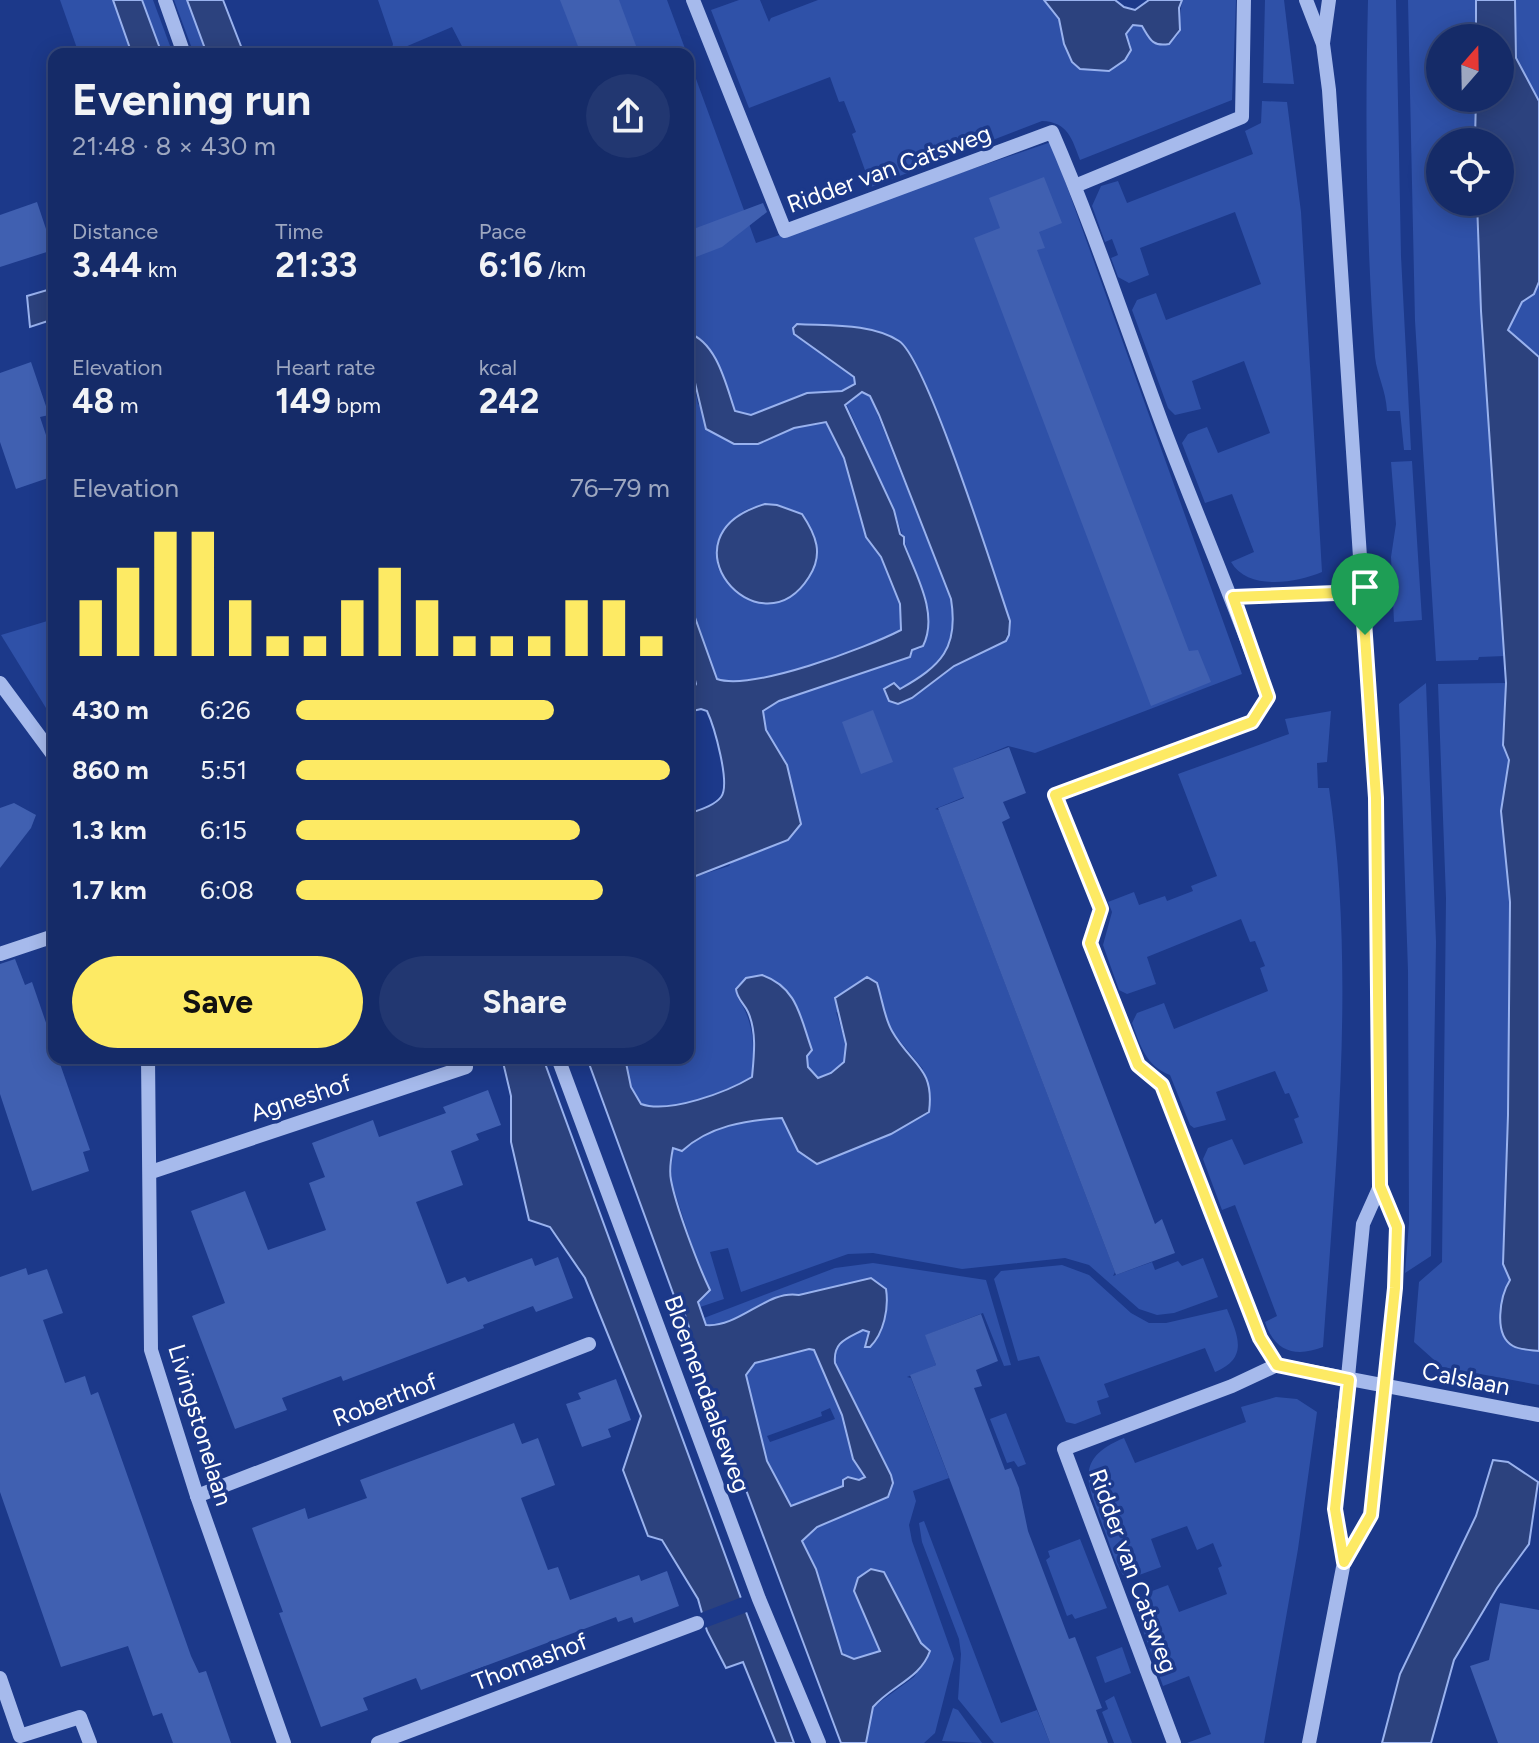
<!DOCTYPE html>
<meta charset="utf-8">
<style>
body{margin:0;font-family:Figtree,sans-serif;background:#223771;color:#f1f3f6;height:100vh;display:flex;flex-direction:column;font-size:30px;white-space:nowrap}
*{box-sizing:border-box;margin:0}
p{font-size:26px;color:#9da7c0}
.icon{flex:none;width:44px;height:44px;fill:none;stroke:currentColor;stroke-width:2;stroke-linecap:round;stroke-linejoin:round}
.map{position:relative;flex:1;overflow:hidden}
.side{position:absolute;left:48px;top:48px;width:646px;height:1016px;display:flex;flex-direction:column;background:#152b68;border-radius:16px;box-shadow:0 4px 20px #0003,0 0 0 2px #34477c}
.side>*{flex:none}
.needle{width:52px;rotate:20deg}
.tools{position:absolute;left:1426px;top:24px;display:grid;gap:16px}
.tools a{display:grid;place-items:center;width:88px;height:88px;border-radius:50%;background:#152b68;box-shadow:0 4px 20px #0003,0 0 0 2px #34477c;font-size:40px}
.pin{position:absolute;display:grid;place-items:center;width:68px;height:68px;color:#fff;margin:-82px -34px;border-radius:50% 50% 50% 0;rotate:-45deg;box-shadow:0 0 8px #0007}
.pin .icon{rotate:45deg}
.round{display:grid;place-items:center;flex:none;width:84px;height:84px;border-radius:42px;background:#223771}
.overview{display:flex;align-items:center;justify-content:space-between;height:136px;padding:0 24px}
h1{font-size:44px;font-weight:700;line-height:60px}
.figures{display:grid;grid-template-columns:repeat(3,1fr);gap:12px;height:136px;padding:8px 24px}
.figures div{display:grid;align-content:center}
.figures b{font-size:34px;font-weight:700}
.figures small{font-size:22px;font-weight:400}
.figures p{font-size:22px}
.chart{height:224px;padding:16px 24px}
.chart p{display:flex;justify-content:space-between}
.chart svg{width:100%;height:144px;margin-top:8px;stroke:#fdea64;stroke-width:6}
.primary-button{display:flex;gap:16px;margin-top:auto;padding:16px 24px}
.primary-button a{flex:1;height:92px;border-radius:48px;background:#fdea64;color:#111;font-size:32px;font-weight:700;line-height:92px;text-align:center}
.primary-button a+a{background:#223771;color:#f1f3f6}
ul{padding:0 24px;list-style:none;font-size:26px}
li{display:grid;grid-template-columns:128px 96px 1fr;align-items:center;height:60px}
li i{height:20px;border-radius:10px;background:#fdea64}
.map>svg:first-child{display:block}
</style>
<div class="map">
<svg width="1539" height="1743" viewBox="0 0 1539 1743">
<rect width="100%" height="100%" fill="#1c398a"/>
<!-- green -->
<g fill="#2f51a8" fill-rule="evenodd">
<polygon points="60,0 113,0 132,54 79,54"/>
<polygon points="142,0 153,0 173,54 162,54"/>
<polygon points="174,0 187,0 207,54 194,54"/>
<polygon points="378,0 667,0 687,54 466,54 452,27 391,53 393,44"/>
<path d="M739,0H760L769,22L771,18L818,0H1044L1059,19L1064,44L1109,71L1129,56L1131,46L1126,34L1133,25L1142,26L1154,44H1169L1178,35L1182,0H1236L1232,100L1080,160C1072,139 1068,122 1042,121L871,187L852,134L856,132L844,101L839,102L830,77L749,108L711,10Z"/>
<polygon points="1265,0 1284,0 1294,84 1263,83"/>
<path d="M1368,0H1396L1401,256L1411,450H1404L1400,411H1387C1386,390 1377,375 1375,357C1366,239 1365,119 1368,0Z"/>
<polygon points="1408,0 1476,0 1476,38 1440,38 1440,98 1476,98 1475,142 1440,142 1440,202 1477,202 1481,311 1505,656 1479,657 1478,660 1436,661 1415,321"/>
<polygon points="1515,0 1539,0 1539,101 1516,58"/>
<path d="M688,57L756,243L1051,142L1242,674L1035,753L1008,746L954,768L964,797L935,809L939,810L1115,1272L1113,1276L1152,1262L1155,1270L1178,1261L1182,1266L1203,1258L1218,1297L1174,1313L1157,1315L1139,1309L1089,1265L1065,1258L962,1269L873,1253L848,1254L741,1292L728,1248L710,1252L724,1299L700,1307L698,1302L710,1289L700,1270L671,1180L673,1148L682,1151C709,1126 747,1120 782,1118L798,1151L923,1069L891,1030L836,1012L846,1044L844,1062L831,1073L818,1078L808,1068L807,1056L737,997C755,1022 754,1047 752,1077C733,1088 662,1117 643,1105C630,1096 628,1072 625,1058H688V879L729,866L787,765L766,730L763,711L779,701L909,657L912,650L920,649L929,613L894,510L846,403L862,392L870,396L951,599C957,636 947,661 914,681C903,688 897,690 890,701L926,687L954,666L1009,635L1010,627L933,402L908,350L895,338L876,330L797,324L795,334L854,377L855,383L842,391L807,393L751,415L735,411C727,385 716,342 688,333Z"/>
<path d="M1262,101L1287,102L1301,212L1322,572C1296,583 1248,591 1231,562L1254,552L1232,494L1205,503L1182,443L1188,434L1207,427L1218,453L1270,433L1244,361L1192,381L1201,409L1175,415L1168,408L1132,310L1137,300L1156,293L1166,320L1261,284L1235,212L1140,248L1149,275L1129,283L1118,277L1111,258L1118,255L1112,239L1105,242L1092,206L1101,186L1118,181L1127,203L1253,154L1245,131L1261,123Z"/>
<polygon points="1539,282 1539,357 1508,330 1522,302 1534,294"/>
<path d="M688,367L691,370L698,404L758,444L794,428L826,422L844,458L866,536L881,557L900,604L901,631C863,648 755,691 717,679L688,598ZM765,504C791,505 805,515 815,537L800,589L776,602L718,569C715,549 725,528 740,514C745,508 757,507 765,504Z"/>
<polygon points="1412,461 1422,620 1394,622 1391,557 1396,524 1391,462"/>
<polygon points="54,619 54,721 1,635"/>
<polygon points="1426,683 1436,942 1431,1256 1405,1273 1409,1223 1408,971 1399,704"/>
<path d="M1506,683L1503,745L1509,759L1501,811L1510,902L1508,1115L1503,1264L1510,1280C1499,1298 1493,1331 1514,1346C1520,1350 1531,1350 1539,1351V1385L1442,1367L1414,1342L1419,1282L1442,1262L1446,898L1438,684Z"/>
<path d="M1331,711L1327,762L1317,763L1318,788H1329C1356,972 1336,1162 1323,1347C1297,1357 1275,1353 1265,1322L1277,1316L1235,1205L1222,1210L1203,1159L1208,1148L1232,1139L1244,1165L1303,1143L1294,1119L1299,1117L1289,1093L1285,1094L1275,1071L1216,1092L1226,1120L1194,1128L1190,1125L1170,1075C1146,1066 1140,1045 1132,1023L1137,1013L1164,1003L1174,1029L1268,991L1260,968L1265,966L1255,941L1250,942L1241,919L1147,957L1156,984L1127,994L1119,990L1103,945L1112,912L1108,902L1134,892L1139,905L1165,896L1167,901L1193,891L1191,886L1217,876L1178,774L1289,734L1285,719Z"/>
<path d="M873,1263L986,1280L1011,1365L1004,1366L983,1313L926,1335L936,1365L907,1377L911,1378L949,1478L913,1491L916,1501L909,1525L912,1541L954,1659L935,1733L924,1743H866L873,1707L914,1677L925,1660L921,1643L884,1572L880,1651L859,1659L846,1657L837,1641L816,1569L802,1541L817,1527L862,1508L891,1475L835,1363C833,1342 846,1339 863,1330L869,1332L868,1337L875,1342L883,1326C863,1319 812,1294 793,1294C763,1294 738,1327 706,1325L704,1318L835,1268Z"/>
<path d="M1062,1265L1089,1275L1131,1313L1149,1323H1166L1227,1309C1238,1336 1249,1358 1215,1372L1205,1348L1104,1384L1109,1397L1097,1401L1101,1414L1075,1424L1066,1422L1039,1356L1018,1361L994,1279L1001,1271Z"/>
<path d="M809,1349L814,1350L842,1415L853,1459L866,1477L791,1506L767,1461L746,1375L755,1363ZM830,1408L835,1419L770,1442L767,1436L822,1416L821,1412Z"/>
<path d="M1276,1397L1297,1399L1317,1412L1298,1549L1264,1743H1187L1211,1734L1189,1676L1163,1686L1134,1605L1139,1596L1168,1585L1179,1612L1227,1594L1218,1568L1222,1566L1213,1543L1197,1550L1187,1526L1151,1539L1161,1567L1131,1578L1123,1575C1114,1562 1110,1544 1104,1529C1088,1486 1072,1459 1124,1438L1135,1463L1246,1422L1241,1407Z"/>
<polygon points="1006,1413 1026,1464 1018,1467 1014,1461 1007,1463 990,1419"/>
<polygon points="924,1521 1001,1723 1037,1710 1050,1743 994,1743 958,1699 961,1654 959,1639 922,1542 919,1523"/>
<polygon points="1080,1539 1107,1608 1075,1619 1072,1614 1067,1616 1046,1560 1050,1557 1048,1551"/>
<polygon points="1122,1647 1131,1673 1105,1683 1096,1657"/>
<polygon points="1114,1696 1116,1701 1132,1743 1114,1743 1102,1712 1108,1709 1105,1701"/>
<polygon points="953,1708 958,1710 982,1743 942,1741"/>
</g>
<!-- water -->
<g fill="#2c427e" stroke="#99b2ee" stroke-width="2" fill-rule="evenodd">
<polygon points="113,0 142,0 162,54 132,54"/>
<polygon points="187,0 223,0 244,54 207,54"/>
<path d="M1044,0H1115L1124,7L1135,10L1149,0H1182L1179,8L1180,30L1169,44C1152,47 1150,39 1142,26L1133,25L1126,34L1131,50L1125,60L1109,71L1080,69L1072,62L1064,44L1059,19Z"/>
<path d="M1476,0H1515L1516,58L1539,101V282L1534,294L1522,302L1508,330L1539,357V1351C1531,1350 1520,1350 1513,1346C1493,1335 1500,1296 1510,1280L1503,1264L1508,1115L1510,902L1501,811L1509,760L1503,745L1506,683L1481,311L1477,202H1500V142H1475V139L1476,98H1500V38H1476Z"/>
<polygon points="54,288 54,319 30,327 27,296"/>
<path d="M797,324C829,326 871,323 899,341C927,359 995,577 1010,621L1009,635L1006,641L954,666L912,698L898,704L889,701L884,689L894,683L900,689C941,666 959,648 951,599L879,415L870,396L862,392L845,405L894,510L900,534L904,537V544C916,575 939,614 923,646L912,650L910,657L779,701L763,711L766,730L787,765L801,824L788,840L688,879V814C699,810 714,806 721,797C731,784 714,726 707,711L701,709L688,712V699L696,684L688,654V598L717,679C752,691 866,648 901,630L900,604L881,557L866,537L844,458L826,422L794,428L758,444H734L706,429L692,370L688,367V333C717,342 726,385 735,411L751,415L807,393L842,391L855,384L854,377L794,334L793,328Z"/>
<path d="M765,504L777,505L802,514C816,535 824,554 809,577C759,656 656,536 765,504Z"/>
<path d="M762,975C798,988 800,1017 812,1050L807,1056L808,1067L818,1078L831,1073L844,1062L846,1044L835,998L867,977L877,983C882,998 884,1017 892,1031C911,1065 935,1067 929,1112L891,1134L817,1164L798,1151L782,1118C746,1120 709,1126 682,1151L673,1148C671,1158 669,1170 671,1180C676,1207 698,1265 710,1290L698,1302L706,1325C739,1328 768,1289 799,1295L871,1278L886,1289C889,1308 884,1333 870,1347H865L869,1332L863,1330C846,1339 833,1342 835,1363L891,1475L893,1483L888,1497L817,1527L802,1541L816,1569L842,1654L854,1659L880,1651L854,1591L858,1578L871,1569L884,1572L921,1643L930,1651C920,1679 892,1685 873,1707L866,1743H841L686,1330L689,1327L684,1312L677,1304L587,1058H625L631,1087L641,1104C669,1114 727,1092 752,1077C754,1056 757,1032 748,1012C744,1003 737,999 736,989L746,978ZM809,1349L814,1350L842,1415L853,1459L865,1477L859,1480L848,1477L843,1480V1486L791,1506L767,1461L746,1375L755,1363Z"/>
<polygon points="502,1058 543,1058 794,1743 776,1743 743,1662 726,1668 707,1631 698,1599 662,1540 648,1536 623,1470 641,1416 585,1278 550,1227 529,1220 511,1142 511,1096"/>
<polygon points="1493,1460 1508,1462 1538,1482 1529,1544 1497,1588 1454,1660 1431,1743 1382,1743 1400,1674 1476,1516"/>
</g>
<!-- pier -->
<polygon fill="#1c398a" points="745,1596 750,1611 702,1629 698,1614"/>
<!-- building -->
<g fill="#4060b1">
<polygon points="560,0 619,0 639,54 581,54"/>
<polygon points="1044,177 1062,223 1039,232 1045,248 1037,250 1189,651 1198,650 1211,682 1151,706 974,238 1000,228 989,198"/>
<polygon points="37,202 53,250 0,267 0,215"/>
<polygon points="763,203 767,212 722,247 688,260 688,231"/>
<polygon points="31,362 49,415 40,417 54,459 54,476 16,489 0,442 0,373"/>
<polygon points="873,710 893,762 861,774 842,722"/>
<polygon points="1009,747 1026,793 1003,802 1010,818 1002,822 1155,1224 1162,1219 1175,1253 1116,1275 938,808 964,798 953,768"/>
<polygon points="14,803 36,815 31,828 0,868 0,808"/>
<polygon points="15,959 25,985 32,982 54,1046 54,1058 58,1058 90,1150 83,1152 89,1171 32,1191 0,1094 0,964"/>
<polygon points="488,1090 501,1125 476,1134 479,1140 451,1151 463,1185 416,1202 447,1284 465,1277 468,1282 532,1258 535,1266 558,1257 573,1298 536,1312 533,1306 483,1325 484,1328 343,1381 341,1376 282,1398 287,1410 235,1429 192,1316 225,1303 191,1211 245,1191 268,1250 326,1230 309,1183 325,1177 312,1143 373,1120 379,1137 446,1113 443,1107"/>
<polygon points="26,1268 28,1275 47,1269 63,1313 43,1320 65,1383 85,1376 91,1395 98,1392 191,1656 199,1673 206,1671 231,1743 173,1743 162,1713 153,1716 128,1646 61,1667 0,1492 0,1277"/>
<polygon points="981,1314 998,1361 976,1370 982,1386 974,1388 1005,1470 1011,1468 1019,1488 1028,1531 1069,1639 1075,1637 1102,1708 1096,1710 1108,1743 1050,1743 910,1375 936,1365 925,1335"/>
<polygon points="616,1379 631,1420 608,1429 611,1437 582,1447 566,1404 581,1399 578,1393"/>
<polygon points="514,1423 522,1444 538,1438 555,1485 521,1498 548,1570 558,1567 570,1600 639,1575 641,1581 667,1571 679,1606 634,1623 632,1617 618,1622 616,1617 421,1690 416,1678 363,1698 368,1710 321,1727 279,1613 283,1612 252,1528 305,1508 308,1519 367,1498 360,1480"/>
<polygon points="1500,1603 1539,1610 1539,1743 1498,1743 1470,1666 1489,1660"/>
</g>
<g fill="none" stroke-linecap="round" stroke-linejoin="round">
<!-- minor -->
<g stroke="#a6baec" stroke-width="14">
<polyline points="165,0 184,54"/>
<path d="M693,0L785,231L1052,132C1094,229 1127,330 1164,429C1198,519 1236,606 1268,697L1252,722L1055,795L1101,909L1090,943L1138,1065L1162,1085L1260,1338L1277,1365"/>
<polyline points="1306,0 1323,44 1329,90 1376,798 1380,1186 1397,1227 1395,1288 1371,1515 1344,1562"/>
<polyline points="1323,43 1329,0"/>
<polyline points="1075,186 1242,117 1244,0"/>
<polyline points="1233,597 1362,592"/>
<polyline points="0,683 54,756"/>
<polyline points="0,954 54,936"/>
<polyline points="148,1058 151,1350 197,1496 284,1743"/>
<polyline points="558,1058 759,1599 819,1743"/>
<polyline points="151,1172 466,1067"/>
<polyline points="197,1496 589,1344"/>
<polyline points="0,1678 20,1736 80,1717 90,1743"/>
<polyline points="378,1743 697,1623"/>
<polyline points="1174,1743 1064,1449 1232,1386 1277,1365 1539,1415"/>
<polyline points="1309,1743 1344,1562 1335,1509 1363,1224 1380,1186"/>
</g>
</g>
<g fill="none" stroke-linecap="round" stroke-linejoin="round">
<!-- route casing -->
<g stroke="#fff" stroke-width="16">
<polygon id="route" points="1362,592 1376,798 1380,1186 1397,1227 1395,1288 1371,1515 1344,1562 1335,1509 1349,1380 1277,1365 1260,1338 1162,1085 1138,1065 1090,943 1101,909 1055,795 1252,722 1268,697 1233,597"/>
</g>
<!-- route -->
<use href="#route" stroke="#fdea64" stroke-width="10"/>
</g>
<g text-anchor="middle" stroke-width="7" stroke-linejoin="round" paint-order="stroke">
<!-- street labels -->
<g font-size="24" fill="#fff" stroke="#1c398a">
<text transform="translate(889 169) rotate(-20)" y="8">Ridder van Catsweg</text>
<text transform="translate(301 1098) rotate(-18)" y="8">Agneshof</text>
<text transform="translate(1466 1379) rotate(11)" y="8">Calslaan</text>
<text transform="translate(707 1394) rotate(70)" y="8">Bloemendaalseweg</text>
<text transform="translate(385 1400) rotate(-21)" y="8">Roberthof</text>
<text transform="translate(200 1425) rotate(73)" y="8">Livingstonelaan</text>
<text transform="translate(1133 1571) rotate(70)" y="8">Ridder van Catsweg</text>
<text transform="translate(530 1662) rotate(-21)" y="8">Thomashof</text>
</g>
</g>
</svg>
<div class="tools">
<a><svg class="needle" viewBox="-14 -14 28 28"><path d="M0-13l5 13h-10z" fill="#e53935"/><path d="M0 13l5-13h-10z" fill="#9da7c0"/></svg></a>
<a><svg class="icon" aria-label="locate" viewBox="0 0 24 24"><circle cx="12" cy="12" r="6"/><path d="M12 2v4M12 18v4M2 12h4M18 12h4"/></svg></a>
</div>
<div class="pin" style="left:1365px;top:635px;background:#1e9e55"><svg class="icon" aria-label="arrive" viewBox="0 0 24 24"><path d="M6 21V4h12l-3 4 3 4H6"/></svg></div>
<section class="side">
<div class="overview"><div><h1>Evening run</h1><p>21:48 · 8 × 430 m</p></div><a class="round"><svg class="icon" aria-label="share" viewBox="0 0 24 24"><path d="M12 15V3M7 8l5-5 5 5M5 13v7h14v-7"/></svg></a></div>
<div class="figures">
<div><p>Distance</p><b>3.44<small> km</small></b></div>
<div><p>Time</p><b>21:33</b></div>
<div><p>Pace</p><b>6:16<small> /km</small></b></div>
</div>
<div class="figures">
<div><p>Elevation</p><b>48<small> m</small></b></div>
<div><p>Heart rate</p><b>149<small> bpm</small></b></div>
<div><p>kcal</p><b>242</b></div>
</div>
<div class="chart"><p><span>Elevation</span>76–79 m</p>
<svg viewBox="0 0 160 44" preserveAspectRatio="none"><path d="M5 44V27M15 44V17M25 44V6M35 44V6M45 44V27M55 44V38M65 44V38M75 44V27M85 44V17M95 44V27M105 44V38M115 44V38M125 44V38M135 44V27M145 44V27M155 44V38"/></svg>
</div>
<ul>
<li><b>430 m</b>6:26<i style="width:69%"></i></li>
<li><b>860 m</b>5:51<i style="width:100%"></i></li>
<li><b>1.3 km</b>6:15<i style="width:76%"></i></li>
<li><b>1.7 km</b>6:08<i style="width:82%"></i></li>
</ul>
<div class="primary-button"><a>Save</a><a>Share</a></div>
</section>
</div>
